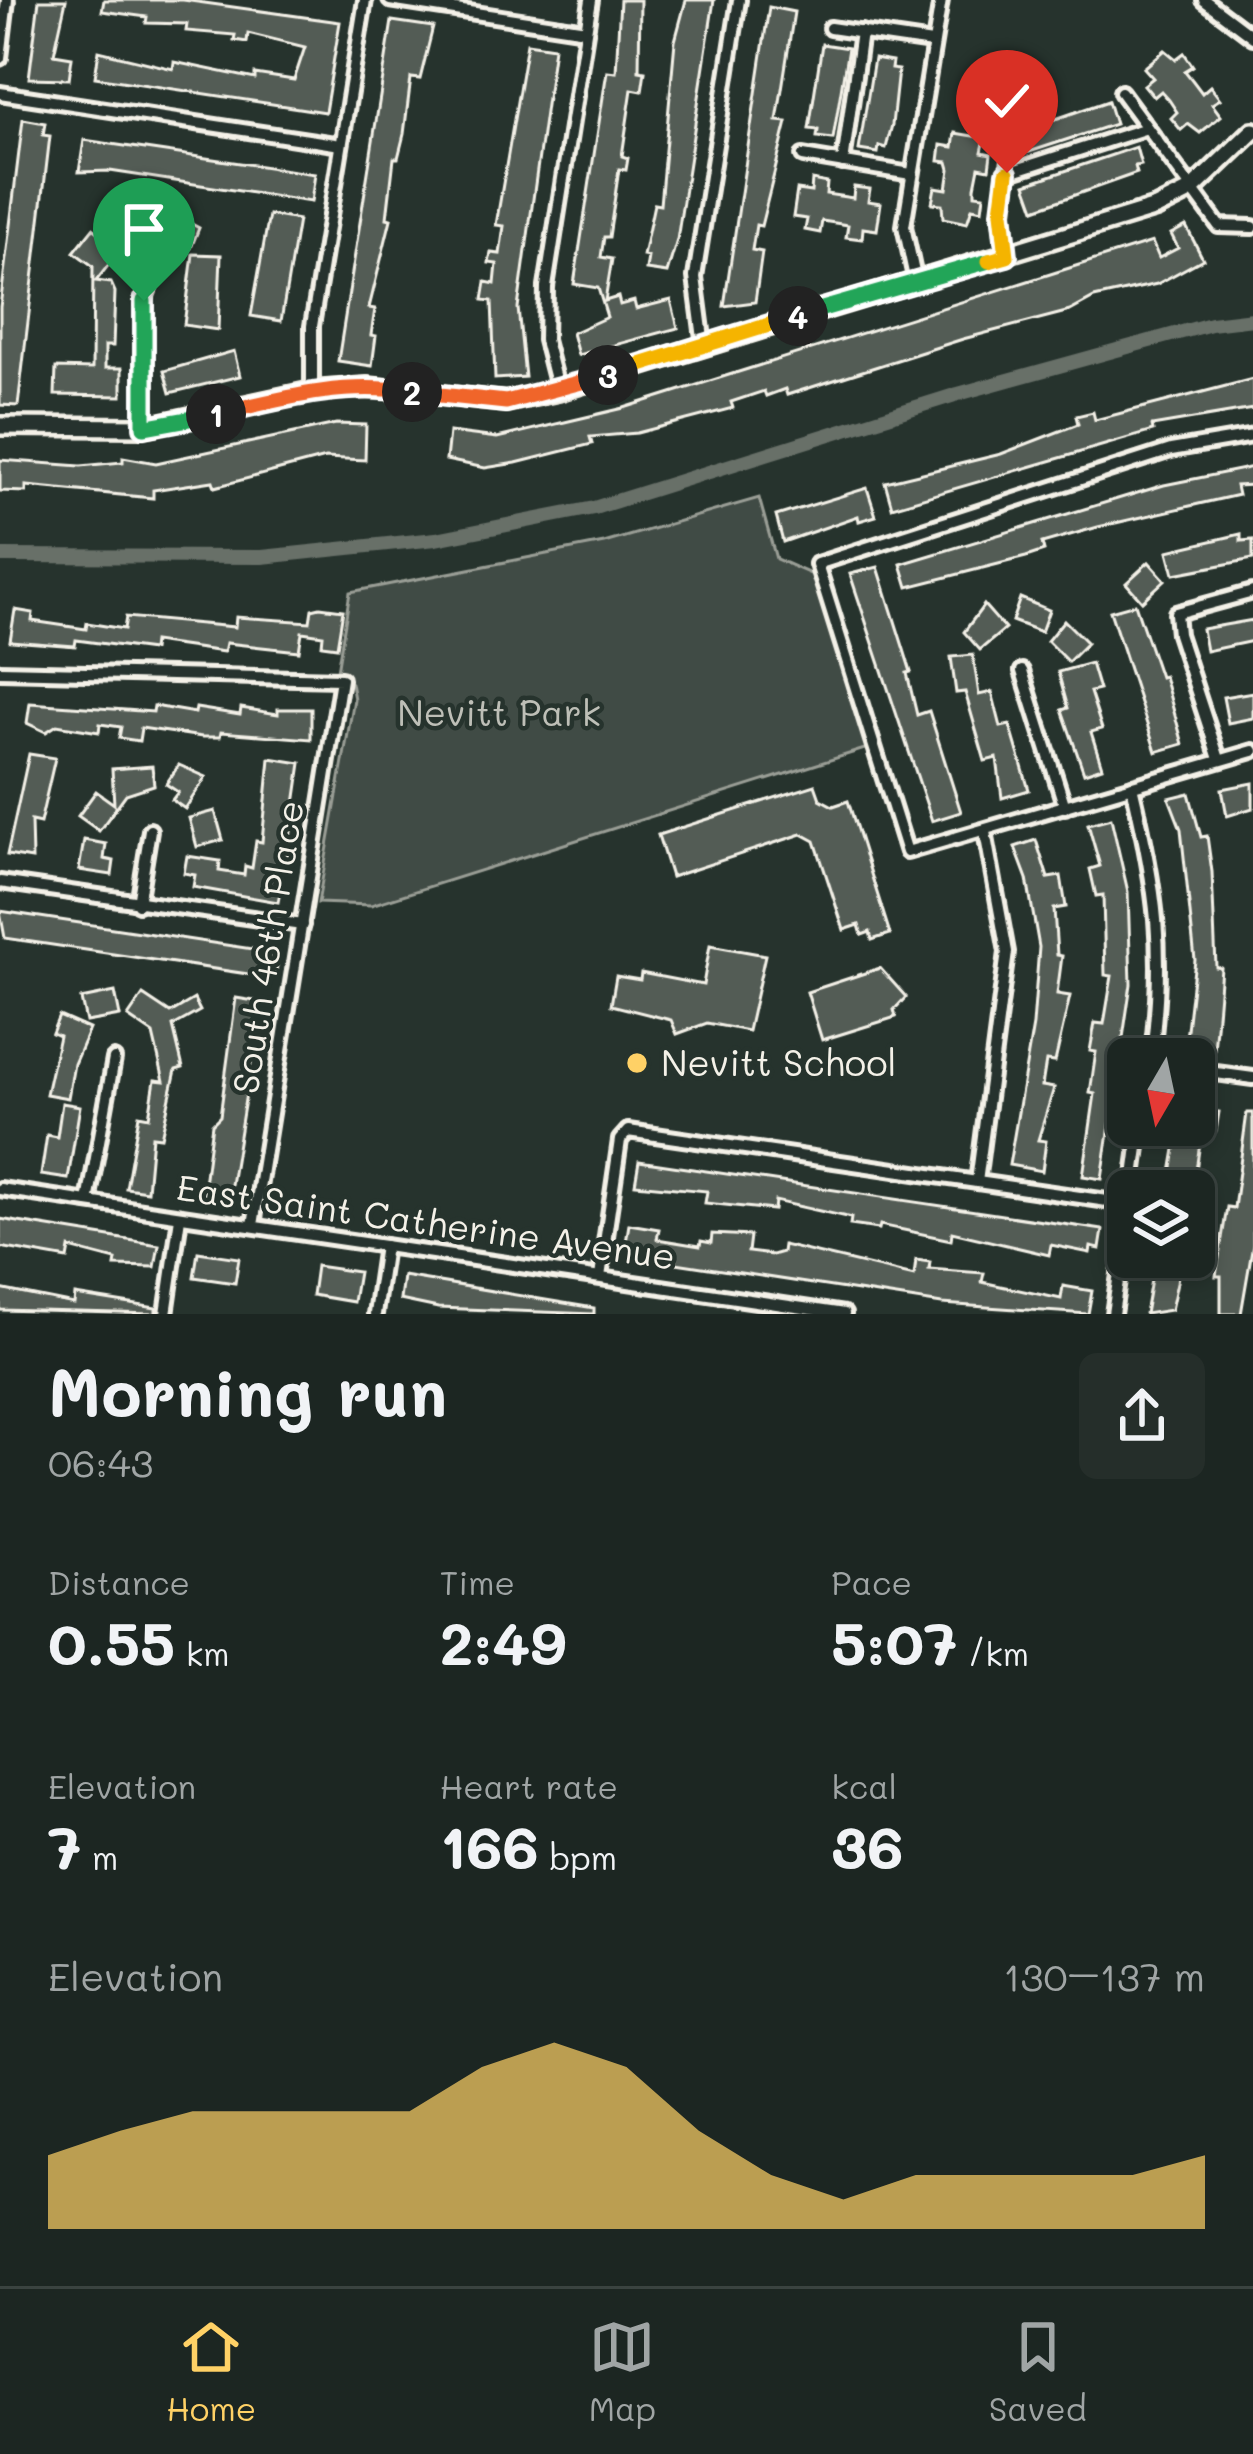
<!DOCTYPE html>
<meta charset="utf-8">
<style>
body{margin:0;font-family:Mali,sans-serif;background:#252e2a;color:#f1f3f6;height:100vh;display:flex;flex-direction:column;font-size:45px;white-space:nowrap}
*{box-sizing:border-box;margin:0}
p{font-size:39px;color:#a0a5a5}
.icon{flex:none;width:66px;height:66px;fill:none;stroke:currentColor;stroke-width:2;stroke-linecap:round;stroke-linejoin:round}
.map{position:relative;height:1314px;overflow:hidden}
.details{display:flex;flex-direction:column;background:#1c2622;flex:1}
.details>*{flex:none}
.needle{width:78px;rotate:189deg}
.controls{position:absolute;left:1107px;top:1038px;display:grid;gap:24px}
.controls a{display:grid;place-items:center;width:108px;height:108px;border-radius:18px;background:#1c2622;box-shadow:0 6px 18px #0003,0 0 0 3px #3a4340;font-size:60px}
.pin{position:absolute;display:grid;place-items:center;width:102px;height:102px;color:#fff;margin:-123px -51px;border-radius:50% 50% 50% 0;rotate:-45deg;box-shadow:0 0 12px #0007}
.pin .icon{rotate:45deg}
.km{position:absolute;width:60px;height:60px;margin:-30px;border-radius:50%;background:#222;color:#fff;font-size:33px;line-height:60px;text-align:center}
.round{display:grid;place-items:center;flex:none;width:126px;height:126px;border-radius:18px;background:#252e2a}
.head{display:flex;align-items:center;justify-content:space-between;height:204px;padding:0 48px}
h1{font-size:66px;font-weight:800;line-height:90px}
.stats{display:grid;grid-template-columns:repeat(3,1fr);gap:18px;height:204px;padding:12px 48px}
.stats div{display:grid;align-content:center}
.stats b{font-size:60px;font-weight:800}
.stats small{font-size:33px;font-weight:400}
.stats p{font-size:33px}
.chart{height:336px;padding:24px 48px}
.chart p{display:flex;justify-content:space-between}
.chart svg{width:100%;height:216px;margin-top:12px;fill:#ffd166;opacity:.7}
.tabs{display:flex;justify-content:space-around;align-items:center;height:168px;border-top:3px solid #3a4340;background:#1c2622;font-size:33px;color:#a0a5a5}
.tabs a{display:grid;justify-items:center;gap:6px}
.tabs .selected{color:#ffd166}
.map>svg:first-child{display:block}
</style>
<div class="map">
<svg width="1253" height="1314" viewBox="0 0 1253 1314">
<rect width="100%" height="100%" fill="#26332d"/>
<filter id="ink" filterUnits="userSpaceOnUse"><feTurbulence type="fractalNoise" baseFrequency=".00833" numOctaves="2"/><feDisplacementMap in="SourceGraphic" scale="24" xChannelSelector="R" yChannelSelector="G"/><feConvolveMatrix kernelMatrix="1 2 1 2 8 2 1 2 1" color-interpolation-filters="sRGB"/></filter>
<g filter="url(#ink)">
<!-- green -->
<polygon fill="#414b45" stroke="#9a9e96" stroke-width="3" points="759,498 776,559 813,575 868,748 371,905 318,903 354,699 351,683 337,671 350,592 604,543"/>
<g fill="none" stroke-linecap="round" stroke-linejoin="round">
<!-- canal -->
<polyline stroke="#676f68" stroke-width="14" points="0,556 262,557 436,539 594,508 958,394 1211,324 1253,319"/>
</g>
<!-- building -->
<g fill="#525c55" stroke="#f4f1e8" stroke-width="3">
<polygon points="39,0 66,0 54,54 72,57 69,79 29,78"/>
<polygon points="104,0 183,0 340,22 325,112 95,77 99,51 173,69 174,62 255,79 255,74 294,80 305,47 248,33 247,42 234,40 235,35 186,31 187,24 146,23 147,17 102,11"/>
<polygon points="620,0 640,0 639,70 645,71 642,91 632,89 622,156 628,158 626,170 619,169 609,237 604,237 601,257 612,259 605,301 618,297 620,305 634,301 636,309 671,300 678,328 578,355 572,333 607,317 598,288 574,284 607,71 616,72"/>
<polygon points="686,0 714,0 677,240 667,273 646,270 648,257 643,256 654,204 660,205 675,41"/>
<polygon points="769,7 794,12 777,121 787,122 761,226 756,225 752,250 762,252 755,302 724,306"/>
<polygon points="392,21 433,27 420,79 411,78 404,134 398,158 394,158 387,218 391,219 369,308 375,309 371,335 376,336 372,366 338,361"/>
<polygon points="527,43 554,47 518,308 525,377 495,379 492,301 483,300 486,282 495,284 497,264 489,263 491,253 500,254 504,226 496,225"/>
<polygon points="822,44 848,48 833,139 817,137 818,130 809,129"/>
<polygon points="1165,50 1176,59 1184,53 1193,66 1185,71 1193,81 1202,93 1210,86 1220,99 1212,104 1221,116 1200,133 1188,124 1181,130 1171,118 1177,112 1169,100 1161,91 1154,97 1144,85 1153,78 1144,68"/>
<polygon points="874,59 892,62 891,69 898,70 892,125 886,148 879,146 878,153 859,150"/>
<polygon points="1108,101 1115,124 1029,152 1024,137 1031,135 1029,128"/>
<polygon points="23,119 45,123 43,135 50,136 18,406 0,405 0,307"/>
<polygon points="955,133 985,138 982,152 991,154 989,169 979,167 975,187 975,194 984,195 982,210 972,208 967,223 943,218 942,204 932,203 935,187 947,189 950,169 948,162 939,161 941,145 953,147"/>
<polygon points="84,140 315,174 311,202 110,171 79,172"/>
<polygon points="1136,147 1141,165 1135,166 1137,173 1035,209 1026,184"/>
<polygon points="812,180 827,183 826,194 853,198 854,187 870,189 868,201 881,203 877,230 863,228 862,239 846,237 848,225 822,221 820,233 805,230 807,219 793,217 797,190 811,192"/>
<polygon points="149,205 153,235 120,239 116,209"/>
<polygon points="170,212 199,228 191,248 161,236"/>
<polygon points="269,215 298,220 281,321 251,316"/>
<polygon points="1186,226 1203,259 1157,284 1094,298 1070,311 963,339 787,395 785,389 766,396 764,391 731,402 733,408 637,433 590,437 592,444 516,463 485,468 446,460 449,432 497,438 624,408 1152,242 1159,258 1178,248 1171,234"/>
<polygon points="93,228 121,249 96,281 111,283 115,292 113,346 105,346 105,368 122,368 122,396 55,395 56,368 92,369 93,266 74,252"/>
<polygon points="193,254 221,255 218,330 184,325"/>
<polygon points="234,351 240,376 170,393 164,371"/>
<polygon points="1253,379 1253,409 1152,426 1153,431 892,507 885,482 1001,454 1078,424 1076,416 1093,412 1095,420"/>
<polygon points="336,424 366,425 365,460 325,458 215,487 213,481 153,490 153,498 26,486 26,492 0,491 0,460 81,466 123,462 123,457 156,463"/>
<polygon points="1253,467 1253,485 1236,486 1238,495 1098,527 1042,543 1044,551 1026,557 908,587 901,564 1164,485"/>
<polygon points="867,488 876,516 859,521 858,516 783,542 776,516"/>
<polygon points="1241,534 1241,541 1253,540 1253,559 1174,574 1168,551"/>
<polygon points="1149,562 1165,580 1142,601 1126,583"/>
<polygon points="878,567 911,672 907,673 917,715 929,711 961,812 932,821 850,574"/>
<polygon points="1020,598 1049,610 1041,632 1012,621"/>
<polygon points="1135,604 1160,677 1164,676 1183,744 1156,752 1110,611"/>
<polygon points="984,605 1005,629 980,650 964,632"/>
<polygon points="320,607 343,610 337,647 322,645 323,635 302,632 299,651 226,643 224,652 153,642 152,650 76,640 75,646 10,641 15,610 33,613 32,621 86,629 87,623 124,629 126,617 235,627 236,617 310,622 312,609"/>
<polygon points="1064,620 1087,643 1068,662 1047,641"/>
<polygon points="1253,620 1253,641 1206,651 1202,629"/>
<polygon points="973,655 979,695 992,692 1001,727 1010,725 1029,790 1002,798 997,758 985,761 965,692 956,693 951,657"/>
<polygon points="1091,663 1099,690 1090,692 1102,729 1091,732 1102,767 1084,773 1062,710 1068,708 1058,672"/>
<polygon points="1253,692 1253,718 1228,723 1223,697"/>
<polygon points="30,703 153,712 154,706 195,713 196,708 240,715 241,708 278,714 278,709 311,709 311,739 221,732 220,737 202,737 141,728 139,741 119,738 121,727 100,724 99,732 57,725 46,732 27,723"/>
<polygon points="29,754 55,758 40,823 31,821 32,859 7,855"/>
<polygon points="270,758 301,763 286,866 273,864 270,885 281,887 278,902 193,887 195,875 184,873 187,856 220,861 219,871 244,875 245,866 252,868 256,841 262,842"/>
<polygon points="179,765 206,777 185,809 172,800 178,792 166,784"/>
<polygon points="152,766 154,785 126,794 99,831 78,816 96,791 114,804 112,769"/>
<polygon points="1253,783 1253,808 1227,816 1222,789"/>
<polygon points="815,785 820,799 833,806 848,801 890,934 872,940 870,932 862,935 859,925 844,930 815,841 802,834 671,877 658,835"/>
<polygon points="1189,793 1201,837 1207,836 1212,872 1216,967 1221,968 1214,1051 1185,1047 1195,960 1181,829 1169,798"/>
<polygon points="215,811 223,840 197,847 189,818"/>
<polygon points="1111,818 1128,892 1131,984 1102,1179 1083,1176 1095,1094 1090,1093 1096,1052 1090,1051 1095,1023 1104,1024 1112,976 1105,975 1103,895 1096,896 1090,869 1100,866 1088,824"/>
<polygon points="84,840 106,844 104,859 114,861 112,875 79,870"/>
<polygon points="1036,840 1048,878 1061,876 1066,907 1054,909 1057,955 1062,956 1057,994 1070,996 1055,1062 1046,1061 1042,1086 1054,1088 1038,1140 1046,1141 1042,1171 1009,1165 1033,1025 1039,947 1027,879 1015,847"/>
<polygon points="0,911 279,953 275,978 5,938"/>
<polygon points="710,945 765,955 748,1031 707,1023 677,1034 671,1020 611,1005 616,976 640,980 641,973 703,985"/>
<polygon points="880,968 906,997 894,1010 896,1017 822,1040 807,992"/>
<polygon points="115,992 120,1016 86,1022 81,999"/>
<polygon points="143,995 170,1013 194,999 200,1011 173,1026 183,1068 176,1070 161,1137 152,1136 147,1191 126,1188 139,1115 149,1117 155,1080 164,1081 153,1034 128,1017"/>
<polygon points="236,998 261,1002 228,1203 205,1200 204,1184 212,1124 220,1116"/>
<polygon points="59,1016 89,1029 74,1064 68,1098 46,1094 59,1036 52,1033"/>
<polygon points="1194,1090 1207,1092 1204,1110 1219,1112 1216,1131 1202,1129 1193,1191 1168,1191 1179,1125 1194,1125"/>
<polygon points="62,1103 80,1106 68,1179 41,1175 47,1135 57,1137"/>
<polygon points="1247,1113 1253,1113 1253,1244 1241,1314 1221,1314 1221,1276 1216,1276 1227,1207 1234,1208"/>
<polygon points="639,1161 1103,1230 1100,1249 1091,1247 1090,1253 1051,1245 1049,1255 952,1232 951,1240 880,1225 879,1229 850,1225 851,1218 775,1201 774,1210 705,1203 707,1191 635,1184"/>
<polygon points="0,1219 159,1245 155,1267 115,1266 116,1260 70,1248 68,1259 0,1247"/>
<polygon points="629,1224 659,1229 657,1239 700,1246 701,1241 711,1243 712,1234 750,1236 748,1252 772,1255 782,1252 783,1245 914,1276 916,1260 930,1262 929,1269 984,1273 982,1282 1061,1299 1063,1286 1092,1291 1088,1314 942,1304 624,1255"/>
<polygon points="198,1252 239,1258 235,1283 194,1277"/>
<polygon points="1155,1257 1181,1257 1177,1282 1171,1310 1145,1314"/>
<polygon points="316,1266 358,1272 353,1302 312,1295"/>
<polygon points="403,1276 594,1308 594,1314 438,1308 400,1300"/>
<polygon points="0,1289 74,1304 75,1295 156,1308 156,1314 0,1310"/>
</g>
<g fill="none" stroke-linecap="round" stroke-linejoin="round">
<!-- street casing -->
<g stroke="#f4f1e8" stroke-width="20">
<g id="street">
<polyline points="390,0 586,30"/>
<polyline points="1204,0 1253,37"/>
<polyline points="830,28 932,43"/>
<polyline points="0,58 7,0"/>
<polyline points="1121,92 1219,226 1253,227"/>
<polyline points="0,93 341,145"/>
<polyline points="803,156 911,174"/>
<polyline points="843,163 861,32"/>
<polyline points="1007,173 1147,128"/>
<polyline points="1007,257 1002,212 1012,147"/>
<polyline points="916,282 904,226 941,0"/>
<polyline points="704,346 695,277 739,0"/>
<polyline points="312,391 312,326 365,0"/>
<polyline points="558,391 545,340 546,287 591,0"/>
<polyline points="144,427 144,301 153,278"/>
<polyline points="1253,436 1171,450 817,564 907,852 1253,751"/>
<polyline points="0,671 341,679 253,1225"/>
<polyline points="1022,671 1065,807"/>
<polyline points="1219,759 1178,634 1176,613 1253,592"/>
<path d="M1132,786C1156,887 1166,954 1151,1059"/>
<polyline points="0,882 302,925"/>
<polyline points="138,904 150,830"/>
<polyline points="1194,1070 1253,1078"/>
<polyline points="977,1182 1007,952 985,832"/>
<polyline points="0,1189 844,1314"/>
<polyline points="1132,1191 1141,1125"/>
<polyline points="88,1202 114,1059"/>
<polyline points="600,1277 620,1140 628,1131 1128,1204"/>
<polyline points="166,1314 180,1217"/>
<polyline points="375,1314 385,1246"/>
<polyline points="1113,1314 1128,1215"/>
</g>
</g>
<!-- secondary casing -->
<g stroke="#f4f1e8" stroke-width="24">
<polyline id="secondary" points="0,426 144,427 312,391 367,387 506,402 558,391 1156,208 1190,191 1253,131"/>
</g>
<!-- street -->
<use href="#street" stroke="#26332d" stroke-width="10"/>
<!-- secondary -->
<use href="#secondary" stroke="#26332d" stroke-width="15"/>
</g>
</g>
<g fill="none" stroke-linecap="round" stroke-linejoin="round" filter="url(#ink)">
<!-- split-1 casing -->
<g stroke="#fff" stroke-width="24">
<polyline id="split-1" points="144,301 144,427 216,414"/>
</g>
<!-- split-2 casing -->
<g stroke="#fff" stroke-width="24">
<path id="split-2" d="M216,414C283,398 344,381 412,392"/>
</g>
<!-- split-3 casing -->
<g stroke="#fff" stroke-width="24">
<polyline id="split-3" points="412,392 506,402 608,375"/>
</g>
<!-- split-4 casing -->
<g stroke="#fff" stroke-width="24">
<polyline id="split-4" points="608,375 798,316"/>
</g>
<!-- split-5 casing -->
<g stroke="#fff" stroke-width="24">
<polyline id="split-5" points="798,316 989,261"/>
</g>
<!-- split-6 casing -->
<g stroke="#fff" stroke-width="24">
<polyline id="split-6" points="989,261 1007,256 1002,212 1007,173"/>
</g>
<!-- split-1 -->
<use href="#split-1" stroke="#22a559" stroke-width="15"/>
<!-- split-2 -->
<use href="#split-2" stroke="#f0652b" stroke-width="15"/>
<!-- split-3 -->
<use href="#split-3" stroke="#f0652b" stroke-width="15"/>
<!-- split-4 -->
<use href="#split-4" stroke="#f5b400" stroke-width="15"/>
<!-- split-5 -->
<use href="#split-5" stroke="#22a559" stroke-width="15"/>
<!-- split-6 -->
<use href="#split-6" stroke="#f5b400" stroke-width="15"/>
</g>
<!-- markers -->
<circle fill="#ffd166" stroke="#26332d" stroke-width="4.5" cx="637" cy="1063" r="12"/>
<g text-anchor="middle" stroke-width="9" stroke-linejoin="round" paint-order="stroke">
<!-- park labels -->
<g font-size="36" fill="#bebfb7" stroke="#26332d">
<text x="499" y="726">Nevitt Park</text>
</g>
<!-- street labels -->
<g font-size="36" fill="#f4f1e8" stroke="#26332d">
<text transform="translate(268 947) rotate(-81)" y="13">South 46th Place</text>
<text transform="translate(426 1222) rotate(8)" y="13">East Saint Catherine Avenue</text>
</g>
<!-- poi labels -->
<g font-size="36" fill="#f4f1e8" stroke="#26332d" text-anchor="start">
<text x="661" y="1076">Nevitt School</text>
</g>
</g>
</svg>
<div class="controls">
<a><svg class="needle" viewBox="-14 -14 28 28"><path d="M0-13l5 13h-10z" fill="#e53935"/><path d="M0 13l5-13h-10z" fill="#a0a5a5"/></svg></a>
<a><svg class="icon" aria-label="layers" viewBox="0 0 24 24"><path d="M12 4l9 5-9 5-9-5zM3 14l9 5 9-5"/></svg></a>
</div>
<div class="pin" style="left:144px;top:301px;background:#1e9e55"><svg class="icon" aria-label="arrive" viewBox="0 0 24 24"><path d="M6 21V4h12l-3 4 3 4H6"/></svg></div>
<div class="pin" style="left:1007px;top:173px;background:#d93025"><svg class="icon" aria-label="check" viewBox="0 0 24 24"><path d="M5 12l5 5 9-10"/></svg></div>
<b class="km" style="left:216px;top:414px">1</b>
<b class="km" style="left:412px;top:392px">2</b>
<b class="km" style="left:608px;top:375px">3</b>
<b class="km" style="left:798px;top:316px">4</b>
</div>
<section class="details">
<div class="head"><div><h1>Morning run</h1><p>06:43</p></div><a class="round"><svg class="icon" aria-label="share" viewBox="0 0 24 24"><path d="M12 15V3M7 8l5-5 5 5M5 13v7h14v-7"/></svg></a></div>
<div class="stats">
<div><p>Distance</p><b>0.55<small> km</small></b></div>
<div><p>Time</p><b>2:49</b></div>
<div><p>Pace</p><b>5:07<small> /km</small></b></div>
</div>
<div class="stats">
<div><p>Elevation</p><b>7<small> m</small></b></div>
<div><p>Heart rate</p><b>166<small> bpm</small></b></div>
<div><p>kcal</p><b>36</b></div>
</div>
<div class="chart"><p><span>Elevation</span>130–137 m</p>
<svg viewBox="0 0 160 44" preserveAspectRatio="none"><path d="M0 44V29L10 24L20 20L30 20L40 20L50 20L60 11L70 6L80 11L90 24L100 33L110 38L120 33L130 33L140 33L150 33L160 29V44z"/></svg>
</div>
</section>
<nav class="tabs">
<a class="selected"><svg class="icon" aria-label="home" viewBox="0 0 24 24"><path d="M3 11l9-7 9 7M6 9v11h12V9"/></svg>Home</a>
<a><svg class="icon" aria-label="map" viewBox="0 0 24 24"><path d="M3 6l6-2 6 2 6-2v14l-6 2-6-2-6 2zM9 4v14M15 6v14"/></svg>Map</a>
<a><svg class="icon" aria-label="saved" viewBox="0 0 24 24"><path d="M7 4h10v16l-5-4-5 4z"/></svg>Saved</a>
</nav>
